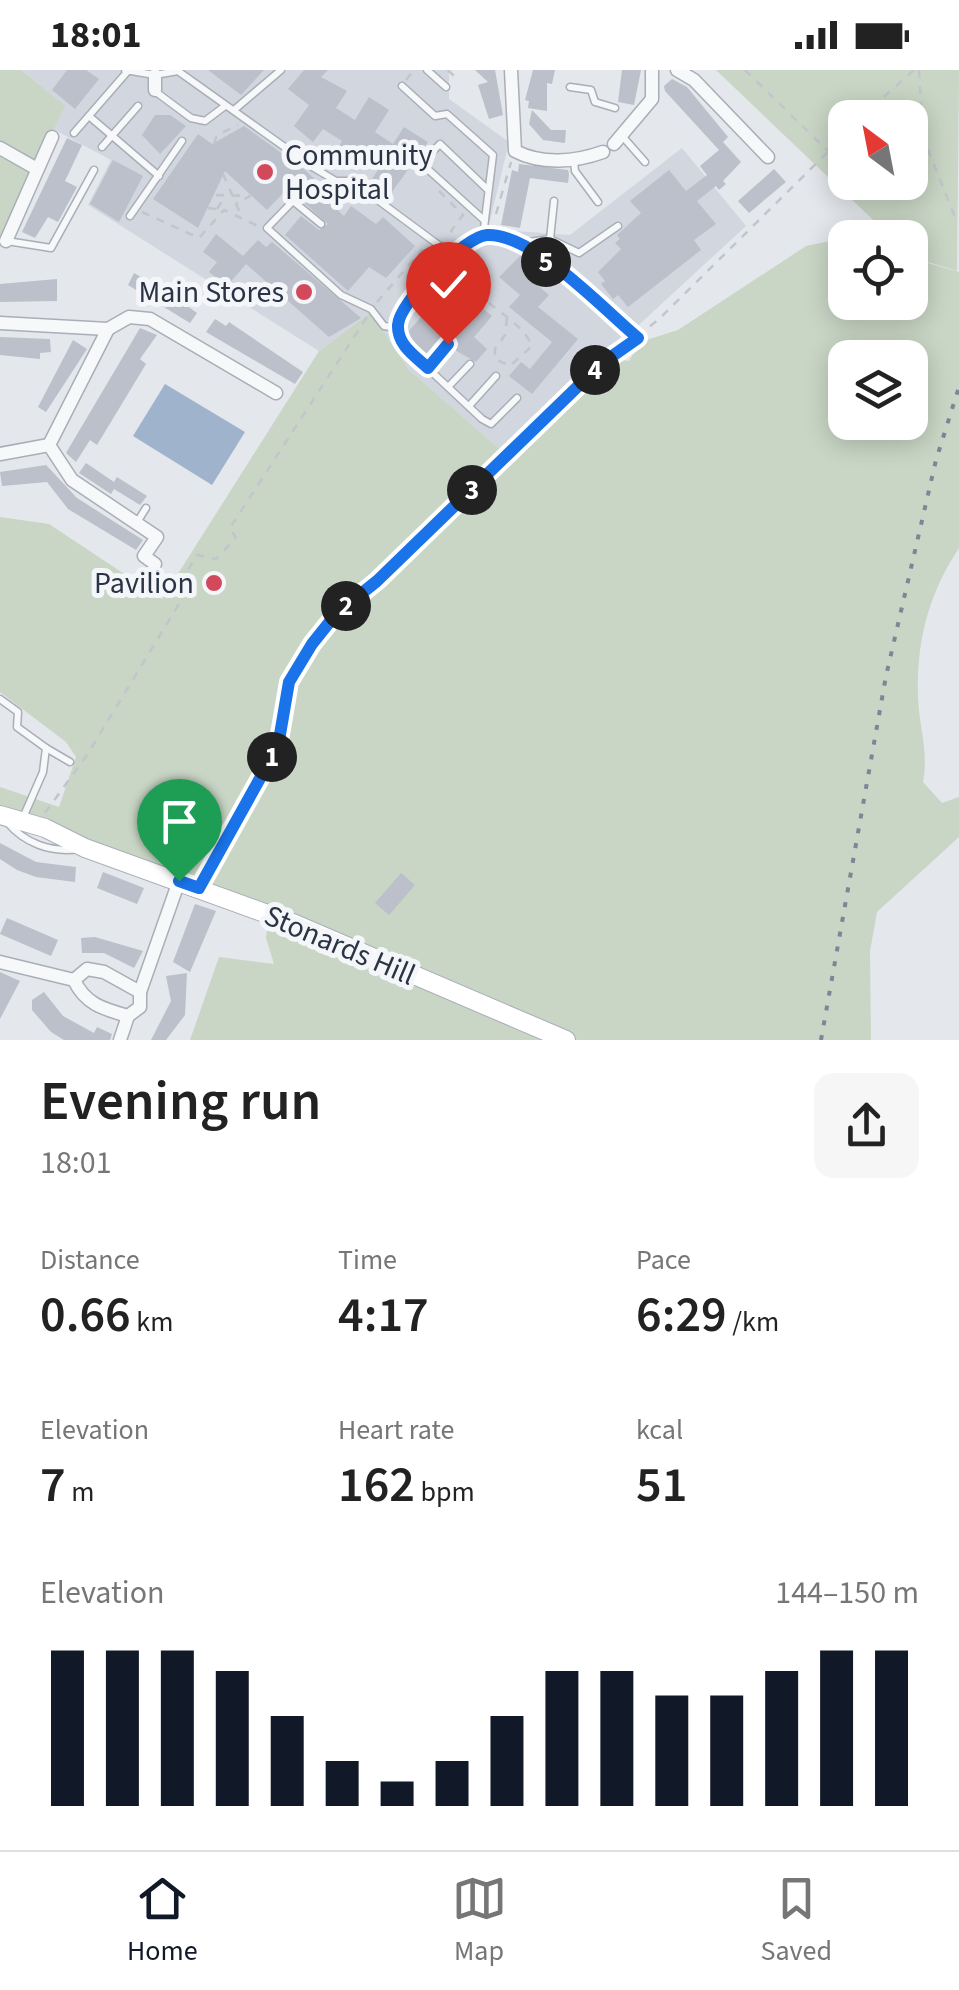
<!DOCTYPE html>
<meta charset="utf-8">
<style>
body{margin:0;font-family:"Source Sans 3",sans-serif;background:#f6f6f6;color:#222;height:100vh;display:flex;flex-direction:column;font-size:38px;white-space:nowrap}
*{box-sizing:border-box;margin:0}
p{font-size:32px;color:#767676}
.icon{flex:none;width:55px;height:55px;fill:none;stroke:currentColor;stroke-width:2;stroke-linecap:round;stroke-linejoin:round}
.map{position:relative;height:970px;overflow:hidden}
.panel{display:flex;flex-direction:column;background:#fff;flex:1}
.panel>*{flex:none}
.needle{width:65px;rotate:328deg}
.fabs{position:absolute;left:828px;top:30px;display:grid;gap:20px}
.fabs a{display:grid;place-items:center;width:100px;height:100px;border-radius:20px;background:#fff;box-shadow:0 5px 25px #0003;font-size:50px}
.pin{position:absolute;display:grid;place-items:center;width:85px;height:85px;color:#fff;margin:-102px -42px;border-radius:50% 50% 50% 0;rotate:-45deg;box-shadow:0 0 10px #0007}
.pin .icon{rotate:45deg}
.km{position:absolute;width:50px;height:50px;margin:-25px;border-radius:50%;background:#222;color:#fff;font-size:28px;line-height:50px;text-align:center}
.round{display:grid;place-items:center;flex:none;width:105px;height:105px;border-radius:20px;background:#f6f6f6}
.head{display:flex;align-items:center;justify-content:space-between;height:170px;padding:0 40px}
h1{font-size:55px;font-weight:600;line-height:75px}
.stats{display:grid;grid-template-columns:repeat(3,1fr);gap:15px;height:170px;padding:10px 40px}
.stats div{display:grid;align-content:center}
.stats b{font-size:50px;font-weight:600}
.stats small{font-size:28px;font-weight:400}
.stats p{font-size:28px}
.chart{height:280px;padding:20px 40px}
.chart p{display:flex;justify-content:space-between}
.chart svg{width:100%;height:180px;margin-top:10px;stroke:#111827;stroke-width:6}
.status{display:flex;justify-content:space-between;align-items:center;height:70px;padding:0 50px;background:#fff;direction:ltr}
.status svg{height:28px;fill:currentColor}
.tabs{display:flex;justify-content:space-around;align-items:center;height:140px;border-top:2px solid #e0e0e0;background:#fff;font-size:28px;color:#767676}
.tabs a{display:grid;justify-items:center;gap:5px}
.tabs .selected{color:#111827}
.map>svg:first-child{display:block}
</style>
<div class="status"><b>18:01</b><svg viewBox="0 0 49 12"><path d="M0 12V9h3v3zM5 12V6h3v6zM10 12V3h3v9zM15 12V0h3v12zM26 1h20v11H26zM47 4h2v5h-2z"/></svg></div>
<div class="map">
<svg width="959" height="970" viewBox="0 0 959 970">
<rect width="100%" height="100%" fill="#e4e7ec"/>
<!-- built -->
<polygon fill="#d2d6de" points="23,0 449,0 449,29 509,72 488,159 570,165 682,78 746,156 502,381 409,300 371,242 319,281 88,135 111,90 53,59 64,36"/>
<!-- green -->
<g fill="#c9d6c5" fill-rule="evenodd">
<polygon points="0,0 22,0 65,36 0,170"/>
<path d="M716,0H959L957,201L912,187L910,168L891,167ZM845,48H910V112H845Z"/>
<path d="M845,168V232H910V188L959,202V478C929,523 916,572 918,627C919,658 929,681 923,712L942,733L959,727V767L877,842L870,881L871,970H577L0,742V717L59,737L76,687L66,672L0,622V447L49,454L162,529L319,281L371,242L409,300L502,381L603,288L629,291L640,272L678,260L806,176ZM845,288H910V352H845Z"/>
<polygon points="268,849 549,970 190,970 219,887 274,894 266,868"/>
</g>
<!-- water -->
<polygon fill="#9fb4cc" points="165,314 245,362 212,415 133,366"/>
<!-- building -->
<g fill="#bbc0ca">
<polygon points="67,0 86,0 99,9 75,39 52,20"/>
<polygon points="208,0 264,0 241,25"/>
<polygon points="304,0 328,0 321,7 347,21 336,38 355,50 369,27 389,40 375,62 393,74 404,57 428,72 389,126 370,112 380,97 364,88 354,101 334,86 342,71 323,59 313,72 294,56 309,35 288,19"/>
<polygon points="475,0 495,0 503,45 489,49 478,15 488,12"/>
<polygon points="533,0 555,0 552,14 547,13 547,41 528,38 529,31 525,30"/>
<polygon points="622,0 641,0 634,35 618,32"/>
<polygon points="672,9 687,17 728,67 723,72 741,92 723,111 726,114 719,120 716,116 697,131 716,154 694,170 701,180 628,237 618,225 613,229 601,214 605,211 598,202 621,179 615,173 620,169 617,165 641,143 630,131 669,100 686,121 707,105 700,96 719,80 665,21 664,16"/>
<polygon points="532,40 551,60 566,60 565,73 543,70 529,54"/>
<polygon points="155,45 170,45 186,56 160,84 142,65"/>
<polygon points="244,56 305,100 334,127 329,132 344,146 351,136 376,154 383,147 415,176 386,208 369,197 348,221 285,165 301,146 319,160 328,154 288,118 267,140 225,101 198,158 153,129 198,64 212,74"/>
<polygon points="67,68 82,75 65,111 77,117 58,152 48,147 35,168 22,162"/>
<polygon points="113,90 143,106 119,152 90,134"/>
<polygon points="519,94 568,100 569,104 568,113 530,108 520,158 501,155 512,100 518,102"/>
<polygon points="774,99 786,112 749,143 738,131"/>
<polygon points="216,164 243,186 258,170 266,177 272,172 361,248 329,267 246,194 227,216 209,202 217,192 203,182"/>
<polygon points="522,184 539,196 529,208 549,225 538,237 578,269 532,324 509,306 521,292 530,299 552,272 509,237 520,225 499,207"/>
<polygon points="134,203 171,225 176,218 187,225 182,232 197,243 190,253 128,215"/>
<polygon points="57,209 57,231 0,232 0,214"/>
<polygon points="443,222 468,243 476,233 492,246 474,267 487,279 476,292 453,279 450,268 440,268 424,286 409,272 408,262"/>
<polygon points="215,249 226,256 229,252 303,302 295,314 206,262"/>
<polygon points="140,258 157,265 140,289 146,294 97,375 90,370 76,392 66,383"/>
<polygon points="0,267 50,269 51,282 40,283 40,289 0,285"/>
<polygon points="73,270 87,279 46,342 38,337"/>
<polygon points="86,393 114,412 117,407 147,426 140,435 114,419 111,424 79,403"/>
<polygon points="46,395 77,428 143,470 136,480 68,439 47,412 2,416 0,402"/>
<polygon points="0,773 36,792 76,797 75,812 36,807 17,800 0,789"/>
<polygon points="103,802 144,818 137,834 97,818"/>
<polygon points="401,803 415,815 389,845 375,833"/>
<polygon points="195,834 216,841 190,902 173,892"/>
<polygon points="7,848 58,870 51,886 0,864"/>
<polygon points="95,867 143,881 134,898 104,883 82,883 81,868"/>
<polygon points="0,902 20,911 0,949"/>
<polygon points="187,903 185,945 166,970 151,970 171,931 166,906"/>
<polygon points="44,922 63,946 94,963 97,957 112,964 110,970 64,970 51,962 32,940 32,930"/>
</g>
<g fill="none" stroke-linecap="round" stroke-linejoin="round">
<!-- lane casing -->
<g stroke="#a9aeb7" stroke-width="9">
<g id="lane">
<polyline points="125,0 155,5 178,1 314,98 336,111 352,111 444,179 452,177 459,184"/>
<polyline points="427,0 446,17"/>
<polyline points="402,16 435,46 447,44 493,85 483,166"/>
<polyline points="570,17 591,20 595,32 615,38"/>
<polyline points="156,22 191,48 205,51 225,36"/>
<polyline points="234,40 281,0"/>
<polyline points="89,46 159,106"/>
<polyline points="74,63 127,2"/>
<polyline points="623,67 645,92"/>
<polyline points="102,77 138,36"/>
<polyline points="574,91 575,101 598,132"/>
<polyline points="130,146 182,71"/>
<polyline points="484,150 421,93 440,74 487,119"/>
<polyline points="321,154 293,131 267,158 341,225 371,239 384,256 397,258"/>
<polyline points="550,169 554,131"/>
<polyline points="7,171 51,178 94,100"/>
<polyline points="445,194 484,229"/>
<polyline points="427,298 448,274"/>
<polyline points="448,317 470,294"/>
<path d="M517,328L491,354L482,349L403,275C388,229 447,186 483,166L522,173L550,169L579,183L618,156"/>
<polyline points="469,336 496,306"/>
<polyline points="136,454 146,438"/>
<polyline points="0,629 18,642 17,657 46,678 43,702 22,750"/>
<polyline points="46,678 70,692"/>
<path d="M6,751C24,773 50,783 79,779"/>
</g>
</g>
<!-- street casing -->
<g stroke="#a9aeb7" stroke-width="15">
<g id="street">
<path d="M511,0L515,81C542,95 575,92 603,82"/>
<polyline points="677,0 694,10 768,87"/>
<polyline points="155,20 155,5"/>
<polyline points="614,74 652,29 652,0"/>
<polyline points="0,78 37,99"/>
<polyline points="6,171 52,67"/>
<polyline points="0,253 108,259 129,247 150,249 276,323"/>
<polyline points="49,375 72,410 157,467 144,486 155,494"/>
<polyline points="0,384 49,375 108,259"/>
<polyline points="0,892 74,910"/>
<path d="M128,946C103,939 85,934 74,910L87,899L104,902L140,922"/>
<polyline points="120,970 128,946 140,937 140,922 179,811"/>
</g>
</g>
<!-- secondary casing -->
<g stroke="#a9aeb7" stroke-width="20">
<polyline id="secondary" points="0,745 45,758 85,778 295,854 566,970"/>
</g>
<!-- path -->
<g stroke="#c2c5cb" stroke-width="2.5" stroke-dasharray="8 8" stroke-linecap="butt">
<polyline points="448,0 457,9"/>
<polyline points="745,0 830,83"/>
<polyline points="919,0 923,67 956,150"/>
<polyline points="406,10 414,0"/>
<polyline points="860,48 914,0"/>
<polyline points="214,74 217,65 238,55"/>
<polyline points="223,104 241,145"/>
<polyline points="439,121 463,145 451,161 458,169"/>
<polyline points="216,125 250,126 236,134"/>
<polyline points="208,138 222,140"/>
<polyline points="217,139 224,128"/>
<polyline points="142,142 199,168 224,140 260,157"/>
<polyline points="496,144 511,92"/>
<polyline points="531,180 637,267"/>
<polyline points="377,232 422,180 428,185 431,181"/>
<path d="M489,233C505,246 524,257 532,276L510,296L495,289V279L505,265L507,248"/>
<polyline points="45,743 87,685 185,524 180,513 197,485 216,489 236,468 230,458 367,247"/>
<polyline points="207,804 278,675 289,612 336,545 377,511 601,294 658,250 845,65"/>
</g>
<!-- lane -->
<use href="#lane" stroke="#f7f8fa" stroke-width="6"/>
<!-- street -->
<use href="#street" stroke="#f7f8fa" stroke-width="12"/>
<!-- secondary -->
<use href="#secondary" stroke="#fff" stroke-width="18"/>
<!-- rail -->
<polyline stroke="#7d8696" stroke-width="4" stroke-dasharray="5 10" stroke-linecap="butt" points="821,970 886,606 936,390 959,317"/>
</g>
<g fill="none" stroke-linecap="round" stroke-linejoin="round">
<!-- route casing -->
<g stroke="#fff" stroke-width="20">
<path id="route" d="M179,811L199,818L278,676L289,612L312,574L336,544L377,511L601,294L638,268C603,239 533,163 487,165C465,166 399,232 398,255C397,275 415,286 428,298L448,274"/>
</g>
<!-- route -->
<use href="#route" stroke="#1a73e8" stroke-width="12"/>
</g>
<!-- markers -->
<g fill="#d1495b" stroke="#f4f6f9" stroke-width="4">
<circle cx="265" cy="102" r="10"/>
<circle cx="304" cy="222" r="10"/>
<circle cx="214" cy="513" r="10"/>
</g>
<g text-anchor="middle" stroke-width="10" stroke-linejoin="round" paint-order="stroke">
<!-- poi labels -->
<g font-size="30" fill="#2b3445" stroke="#f4f6f9" text-anchor="end">
<text x="285" y="95" text-anchor="start">Community<tspan x="285" dy="34">Hospital</tspan></text>
<text x="284" y="232">Main Stores</text>
<text x="194" y="523">Pavilion</text>
</g>
<!-- street labels -->
<g font-size="30" fill="#2b3445" stroke="#f4f6f9">
<text transform="translate(340 875) rotate(23)" y="10">Stonards Hill</text>
</g>
</g>
</svg>
<div class="fabs">
<a><svg class="needle" viewBox="-14 -14 28 28"><path d="M0-13l5 13h-10z" fill="#e53935"/><path d="M0 13l5-13h-10z" fill="#767676"/></svg></a>
<a><svg class="icon" aria-label="locate" viewBox="0 0 24 24"><circle cx="12" cy="12" r="6"/><path d="M12 2v4M12 18v4M2 12h4M18 12h4"/></svg></a>
<a><svg class="icon" aria-label="layers" viewBox="0 0 24 24"><path d="M12 4l9 5-9 5-9-5zM3 14l9 5 9-5"/></svg></a>
</div>
<div class="pin" style="left:179px;top:811px;background:#1e9e55"><svg class="icon" aria-label="arrive" viewBox="0 0 24 24"><path d="M6 21V4h12l-3 4 3 4H6"/></svg></div>
<div class="pin" style="left:448px;top:274px;background:#d93025"><svg class="icon" aria-label="check" viewBox="0 0 24 24"><path d="M5 12l5 5 9-10"/></svg></div>
<b class="km" style="left:272px;top:687px">1</b>
<b class="km" style="left:346px;top:536px">2</b>
<b class="km" style="left:472px;top:420px">3</b>
<b class="km" style="left:595px;top:300px">4</b>
<b class="km" style="left:546px;top:192px">5</b>
</div>
<section class="panel">
<div class="head"><div><h1>Evening run</h1><p>18:01</p></div><a class="round"><svg class="icon" aria-label="share" viewBox="0 0 24 24"><path d="M12 15V3M7 8l5-5 5 5M5 13v7h14v-7"/></svg></a></div>
<div class="stats">
<div><p>Distance</p><b>0.66<small> km</small></b></div>
<div><p>Time</p><b>4:17</b></div>
<div><p>Pace</p><b>6:29<small> /km</small></b></div>
</div>
<div class="stats">
<div><p>Elevation</p><b>7<small> m</small></b></div>
<div><p>Heart rate</p><b>162<small> bpm</small></b></div>
<div><p>kcal</p><b>51</b></div>
</div>
<div class="chart"><p><span>Elevation</span>144–150 m</p>
<svg viewBox="0 0 160 44" preserveAspectRatio="none"><path d="M5 44V6M15 44V6M25 44V6M35 44V11M45 44V22M55 44V33M65 44V38M75 44V33M85 44V22M95 44V11M105 44V11M115 44V17M125 44V17M135 44V11M145 44V6M155 44V6"/></svg>
</div>
</section>
<nav class="tabs">
<a class="selected"><svg class="icon" aria-label="home" viewBox="0 0 24 24"><path d="M3 11l9-7 9 7M6 9v11h12V9"/></svg>Home</a>
<a><svg class="icon" aria-label="map" viewBox="0 0 24 24"><path d="M3 6l6-2 6 2 6-2v14l-6 2-6-2-6 2zM9 4v14M15 6v14"/></svg>Map</a>
<a><svg class="icon" aria-label="saved" viewBox="0 0 24 24"><path d="M7 4h10v16l-5-4-5 4z"/></svg>Saved</a>
</nav>
